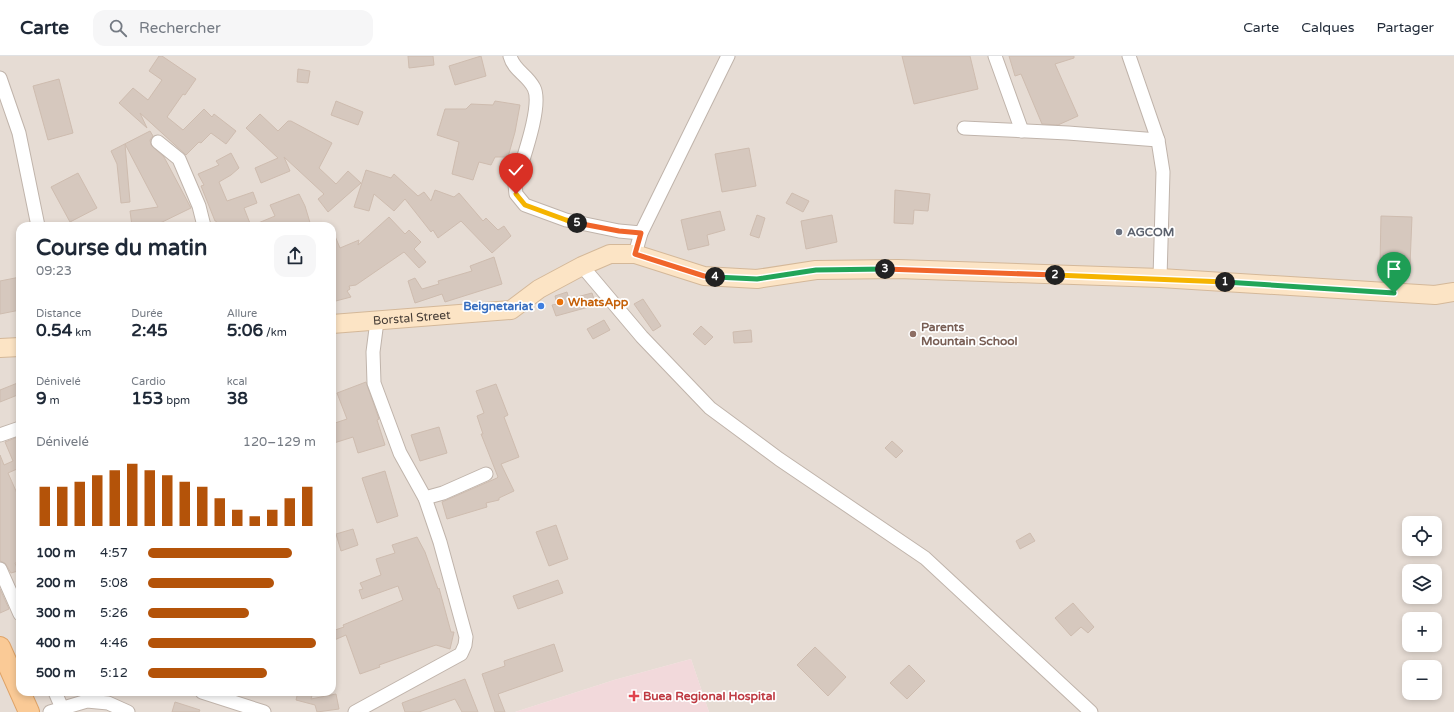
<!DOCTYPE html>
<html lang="fr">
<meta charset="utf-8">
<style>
body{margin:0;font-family:"Varela Round",sans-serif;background:#f6f6f7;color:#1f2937;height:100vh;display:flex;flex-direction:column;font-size:15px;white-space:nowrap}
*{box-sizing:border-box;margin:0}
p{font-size:13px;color:#747a83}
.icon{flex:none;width:22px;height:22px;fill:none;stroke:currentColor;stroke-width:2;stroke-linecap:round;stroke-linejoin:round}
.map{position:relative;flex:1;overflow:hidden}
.panel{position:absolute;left:16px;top:166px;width:320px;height:474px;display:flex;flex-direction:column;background:#fff;border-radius:12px;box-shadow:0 2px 6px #0003}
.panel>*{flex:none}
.buttons{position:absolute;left:1402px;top:460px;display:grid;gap:8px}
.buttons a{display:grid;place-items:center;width:40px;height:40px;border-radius:8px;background:#fff;box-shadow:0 2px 6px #0003;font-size:20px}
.pin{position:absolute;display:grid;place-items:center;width:34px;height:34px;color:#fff;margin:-41px -17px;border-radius:50% 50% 50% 0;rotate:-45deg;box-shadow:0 0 4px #0007}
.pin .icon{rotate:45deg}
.km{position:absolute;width:20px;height:20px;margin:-10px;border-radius:50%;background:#222;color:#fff;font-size:11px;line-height:20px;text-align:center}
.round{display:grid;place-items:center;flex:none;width:42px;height:42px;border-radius:12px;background:#f6f6f7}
.headline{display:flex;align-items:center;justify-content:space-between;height:68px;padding:0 20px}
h1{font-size:22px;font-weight:700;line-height:30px}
.figures{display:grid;grid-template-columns:repeat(3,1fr);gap:6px;height:68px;padding:4px 20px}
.figures div{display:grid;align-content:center}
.figures b{font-size:17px;font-weight:700}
.figures small{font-size:11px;font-weight:400}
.figures p{font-size:11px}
.chart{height:112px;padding:8px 20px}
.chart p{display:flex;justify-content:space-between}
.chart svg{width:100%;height:72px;margin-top:4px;stroke:#b45309;stroke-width:6}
ul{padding:0 20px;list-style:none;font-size:13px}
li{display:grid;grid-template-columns:64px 48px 1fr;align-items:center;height:30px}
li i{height:10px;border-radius:5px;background:#b45309}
header{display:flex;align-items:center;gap:24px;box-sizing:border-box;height:56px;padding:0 20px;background:#fff;border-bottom:1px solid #e0e1e3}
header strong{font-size:19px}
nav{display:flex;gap:22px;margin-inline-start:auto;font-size:14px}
.search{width:280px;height:36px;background:#f6f6f7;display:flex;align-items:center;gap:10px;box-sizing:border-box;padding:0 14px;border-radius:12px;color:#747a83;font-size:15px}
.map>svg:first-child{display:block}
</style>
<header>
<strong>Carte</strong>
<div class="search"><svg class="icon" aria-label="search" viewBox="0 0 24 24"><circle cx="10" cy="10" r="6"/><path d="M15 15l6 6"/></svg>Rechercher</div>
<nav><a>Carte</a><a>Calques</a><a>Partager</a></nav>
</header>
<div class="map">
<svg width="1454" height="656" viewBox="0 0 1454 656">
<rect width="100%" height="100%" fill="#f2ece5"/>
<!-- residential -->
<path fill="#e6dcd4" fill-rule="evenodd" d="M0,0H1454V656H709L691,603L614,624L515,656H0ZM20,170H332V636H20ZM1409,467H1435V493H1409ZM1409,515H1435V541H1409ZM1409,563H1435V589H1409ZM1409,611H1435V637H1409Z"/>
<!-- medical -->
<polygon fill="#f2d9db" points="691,603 709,656 515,656 614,624"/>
<!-- building -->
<g fill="#d6c8be" stroke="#cebcaf">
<polygon points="159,0 162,0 196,23 185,39 183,38 167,61 183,74 204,53 212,61 214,58 236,75 226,88 211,77 201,87 199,86 186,99 140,57 147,72 119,47 133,32 148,44 162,24 149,15"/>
<polygon points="408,0 433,0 434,9 409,12"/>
<polygon points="481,0 486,20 455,29 449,10"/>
<polygon points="902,0 970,0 978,33 914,48"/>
<polygon points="1009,0 1074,0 1074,2 1055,8 1078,60 1058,69 1042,68 1021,18 1015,20"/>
<polygon points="298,13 310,15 308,27 297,26"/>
<polygon points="59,23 73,77 48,84 33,30"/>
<polygon points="336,45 363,56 358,69 331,59"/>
<polygon points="495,45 520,49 515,76 508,101 495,101 491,109 479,106 473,124 452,118 459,86 437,79 445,53 466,53 471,48 493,49"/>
<polygon points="260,58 278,75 288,65 291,65 332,87 319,112 336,128 348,115 361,127 328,156 318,143 324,138 284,101 290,115 261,127 255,112 278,102 246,72"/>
<polygon points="150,75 153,80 150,84 151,89 164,101 191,152 154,170 132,170 130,155 158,151 125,88 130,146 121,147 117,108 111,95"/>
<polygon points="749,92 756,130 722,136 715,98"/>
<polygon points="231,97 239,112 231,119 219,126 227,145 253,136 257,147 244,152 251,170 275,160 270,149 299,138 305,150 311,170 218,170 216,165 215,165 201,130 204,129 198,118 219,109 216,105"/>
<polygon points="366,114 391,122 394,118 418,140 424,136 431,145 435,134 454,141 459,137 483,165 486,162 498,174 504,170 511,180 492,197 461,165 438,182 433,174 431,176 405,143 394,155 374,138 369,155 354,151"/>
<polygon points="78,117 97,152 70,166 51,131"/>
<polygon points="895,134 930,138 928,155 914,154 913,168 894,167"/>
<polygon points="792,137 809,145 803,156 786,147"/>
<polygon points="720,155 725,174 707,179 709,189 688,194 681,164"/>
<polygon points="757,159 765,162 759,182 750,179"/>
<polygon points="832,159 837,186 806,193 801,165"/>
<polygon points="1381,160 1412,161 1410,209 1380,208"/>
<polygon points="389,161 405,178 409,174 421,186 414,193 426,206 419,212 404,196 356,229 349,230 350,233 347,235 351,241 332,246 332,173 340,192 359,184 358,189"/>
<polygon points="494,201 502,228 445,246 442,238 415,247 408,225 415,222 422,233 439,228 438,225 472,215 470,210"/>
<polygon points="20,221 20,254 0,258 0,225"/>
<polygon points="567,236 569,243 592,237 596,249 556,260 552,249 557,248 555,240"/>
<polygon points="643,243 661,270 653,275 634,248"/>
<polygon points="604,264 610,274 593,283 587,273"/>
<polygon points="701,270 713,281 705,289 693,278"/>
<polygon points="751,274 752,286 734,287 733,276"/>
<polygon points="20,326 20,338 0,346 0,334"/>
<polygon points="366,326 379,363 377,364 385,389 358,397 353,381 334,387 332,379 332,368 347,363 337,337"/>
<polygon points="496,328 508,359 504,361 519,401 501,408 514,435 499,442 499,444 486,447 487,451 447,463 442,446 497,422 498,421 481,378 483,378 477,360 484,357 476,335"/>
<polygon points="439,371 447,397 420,405 411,379"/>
<polygon points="20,380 20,421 17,413 8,417 20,444 20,505 15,507 18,515 11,517 5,507 0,505 0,399 4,409 13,405 5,386"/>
<polygon points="892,385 903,395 896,402 885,392"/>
<polygon points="385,415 398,460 377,467 362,422"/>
<polygon points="556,469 568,503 549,510 536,476"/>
<polygon points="353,473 358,489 341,495 336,478"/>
<polygon points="1030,477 1035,485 1020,493 1016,485"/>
<polygon points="417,481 425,496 438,533 439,532 451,576 454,576 450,593 436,589 379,609 380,611 360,618 346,579 332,585 332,575 344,571 343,569 403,544 398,530 362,543 359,534 363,533 360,527 381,519 376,503 395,497 392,489"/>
<polygon points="558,524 563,537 518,553 513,540"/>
<polygon points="0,533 9,553 0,557"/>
<polygon points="1073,547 1094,571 1088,577 1081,571 1071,580 1055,562"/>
<polygon points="554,588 563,615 498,638 505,656 495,656 482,618 505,610 504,605"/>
<polygon points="815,591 846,621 828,640 797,609"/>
<polygon points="909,609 925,625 907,643 890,627"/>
<polygon points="465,623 478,656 462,656 455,643 419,656 405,656 402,647"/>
<polygon points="298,636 313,636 311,643 336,638 339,653 317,656 315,649 296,644"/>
<polygon points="175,646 200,654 199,656 172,656"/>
</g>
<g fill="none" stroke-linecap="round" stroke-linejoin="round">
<!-- street casing -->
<g stroke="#c0b4ab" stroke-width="15">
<g id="street">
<path d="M510,0C514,15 527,18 534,32C543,50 521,108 515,129L516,138L525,149L566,164L619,175L641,177"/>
<polyline points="995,0 1022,75"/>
<polyline points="1129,0 1158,84 1163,116 1160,222"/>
<polyline points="0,22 19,77 38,170"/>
<polyline points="964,72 1068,77 1158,84"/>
<polyline points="158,86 179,103 199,150 204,170"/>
<polyline points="635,198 641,177 728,0"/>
<polyline points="582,210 642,281 710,352 779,403 925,502 1091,656"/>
<polyline points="0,379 20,372"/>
<polyline points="425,442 443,437 486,418"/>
<polyline points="0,513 20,558"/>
<polyline points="55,636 62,652"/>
<polyline points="202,636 264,656"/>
<polyline points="50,656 87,645 108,647 128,656"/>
<polyline points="355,656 461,598 465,589 466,581 440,486 425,442 400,397 374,327 373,296 377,265"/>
</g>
</g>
<!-- secondary casing -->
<g stroke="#d4b899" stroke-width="20">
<g id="secondary">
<path id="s1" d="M332,268L511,254L539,233L582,210L610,198H635L704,220L757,223L816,214L898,213L1160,222L1435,239L1454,236"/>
<polyline points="0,292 20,291"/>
</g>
</g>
<!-- primary casing -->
<g stroke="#dfa367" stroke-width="22">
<polyline id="primary" points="0,591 29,656"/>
</g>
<!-- street -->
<use href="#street" stroke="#fff" stroke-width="13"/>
<!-- secondary -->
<use href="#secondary" stroke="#fce4c5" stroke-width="18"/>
<!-- primary -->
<use href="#primary" stroke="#faca96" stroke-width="20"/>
</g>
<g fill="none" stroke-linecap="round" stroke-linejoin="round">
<!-- split-1 casing -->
<g stroke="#fff" stroke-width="8">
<polyline id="split-1" points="1225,226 1394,237"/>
</g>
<!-- split-2 casing -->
<g stroke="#fff" stroke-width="8">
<polyline id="split-2" points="1055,219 1225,226"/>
</g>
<!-- split-3 casing -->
<g stroke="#fff" stroke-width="8">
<polyline id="split-3" points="885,213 1055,219"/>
</g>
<!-- split-4 casing -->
<g stroke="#fff" stroke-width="8">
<polyline id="split-4" points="715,221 757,223 816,214 885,213"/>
</g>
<!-- split-5 casing -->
<g stroke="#fff" stroke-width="8">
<polyline id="split-5" points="577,167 619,175 641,177 635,198 704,220 715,221"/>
</g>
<!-- split-6 casing -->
<g stroke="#fff" stroke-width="8">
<polyline id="split-6" points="516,138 525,149 566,164 577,167"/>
</g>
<!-- split-1 -->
<use href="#split-1" stroke="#22a559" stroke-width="5"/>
<!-- split-2 -->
<use href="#split-2" stroke="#f5b400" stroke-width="5"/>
<!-- split-3 -->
<use href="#split-3" stroke="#f0652b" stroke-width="5"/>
<!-- split-4 -->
<use href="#split-4" stroke="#22a559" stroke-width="5"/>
<!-- split-5 -->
<use href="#split-5" stroke="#f0652b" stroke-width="5"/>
<!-- split-6 -->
<use href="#split-6" stroke="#f5b400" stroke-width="5"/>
</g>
<!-- markers -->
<circle fill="#6b7280" stroke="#fff" stroke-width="1.5" cx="1119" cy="176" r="4"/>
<circle fill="#e8710a" stroke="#fff" stroke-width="1.5" cx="560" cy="246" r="4"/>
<circle fill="#3f7fe0" stroke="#fff" stroke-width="1.5" cx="541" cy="250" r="4"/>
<circle fill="#8d6e63" stroke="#fff" stroke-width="1.5" cx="913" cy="278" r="4"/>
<path fill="#e0444e" stroke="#fff" stroke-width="1.5" d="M632 634h4v4h4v4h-4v4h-4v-4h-4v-4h4z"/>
<g text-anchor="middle" stroke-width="3.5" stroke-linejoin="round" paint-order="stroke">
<!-- worship labels -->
<g font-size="12" font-weight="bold" fill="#5b616d" stroke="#fff" text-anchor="start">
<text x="1127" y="180">AGCOM</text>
</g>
<!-- food labels -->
<g font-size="12" font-weight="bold" fill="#c56008" stroke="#fff" text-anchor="start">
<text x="568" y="250">WhatsApp</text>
</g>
<!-- shop labels -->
<g font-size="12" font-weight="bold" fill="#366cbe" stroke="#fff" text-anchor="end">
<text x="533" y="254">Beignetariat</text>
</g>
<!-- street labels -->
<g font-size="12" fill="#443b35" stroke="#fff">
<text dy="4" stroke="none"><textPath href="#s1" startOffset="80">Borstal Street</textPath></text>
</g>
<!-- education labels -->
<g font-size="12" font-weight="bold" fill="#785e54" stroke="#fff" text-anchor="start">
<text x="921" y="275">Parents<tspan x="921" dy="14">Mountain School</tspan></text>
</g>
<!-- health labels -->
<g font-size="12" font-weight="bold" fill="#be3a42" stroke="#fff" text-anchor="start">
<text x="643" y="644">Buea Regional Hospital</text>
</g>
</g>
</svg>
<div class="buttons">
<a><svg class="icon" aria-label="locate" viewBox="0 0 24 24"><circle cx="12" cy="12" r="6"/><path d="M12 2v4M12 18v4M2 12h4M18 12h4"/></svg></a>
<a><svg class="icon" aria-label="layers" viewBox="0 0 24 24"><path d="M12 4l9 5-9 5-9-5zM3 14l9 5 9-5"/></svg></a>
<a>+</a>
<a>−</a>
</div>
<div class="pin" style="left:1394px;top:237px;background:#1e9e55"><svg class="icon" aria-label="arrive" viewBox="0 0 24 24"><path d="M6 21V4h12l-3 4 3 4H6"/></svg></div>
<div class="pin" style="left:516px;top:138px;background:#d93025"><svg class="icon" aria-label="check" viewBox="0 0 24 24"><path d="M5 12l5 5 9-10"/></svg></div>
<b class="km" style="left:1225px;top:226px">1</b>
<b class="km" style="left:1055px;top:219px">2</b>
<b class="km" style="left:885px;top:213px">3</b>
<b class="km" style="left:715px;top:221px">4</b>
<b class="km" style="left:577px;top:167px">5</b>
<section class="panel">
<div class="headline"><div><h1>Course du matin</h1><p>09:23</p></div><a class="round"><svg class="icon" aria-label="share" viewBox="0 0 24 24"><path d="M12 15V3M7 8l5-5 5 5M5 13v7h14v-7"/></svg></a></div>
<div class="figures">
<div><p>Distance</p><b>0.54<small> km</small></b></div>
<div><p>Durée</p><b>2:45</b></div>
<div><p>Allure</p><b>5:06<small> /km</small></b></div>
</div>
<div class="figures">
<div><p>Dénivelé</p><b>9<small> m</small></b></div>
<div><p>Cardio</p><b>153<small> bpm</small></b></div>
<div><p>kcal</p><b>38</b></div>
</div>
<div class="chart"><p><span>Dénivelé</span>120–129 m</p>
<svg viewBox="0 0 160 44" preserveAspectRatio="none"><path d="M5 44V20M15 44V20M25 44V17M35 44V13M45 44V10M55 44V6M65 44V10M75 44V13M85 44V17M95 44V20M105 44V27M115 44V34M125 44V38M135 44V34M145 44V27M155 44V20"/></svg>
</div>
<ul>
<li><b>100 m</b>4:57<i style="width:86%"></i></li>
<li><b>200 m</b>5:08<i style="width:75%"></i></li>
<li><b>300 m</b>5:26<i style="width:60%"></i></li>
<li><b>400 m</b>4:46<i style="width:100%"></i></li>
<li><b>500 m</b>5:12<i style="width:71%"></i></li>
</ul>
</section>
</div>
